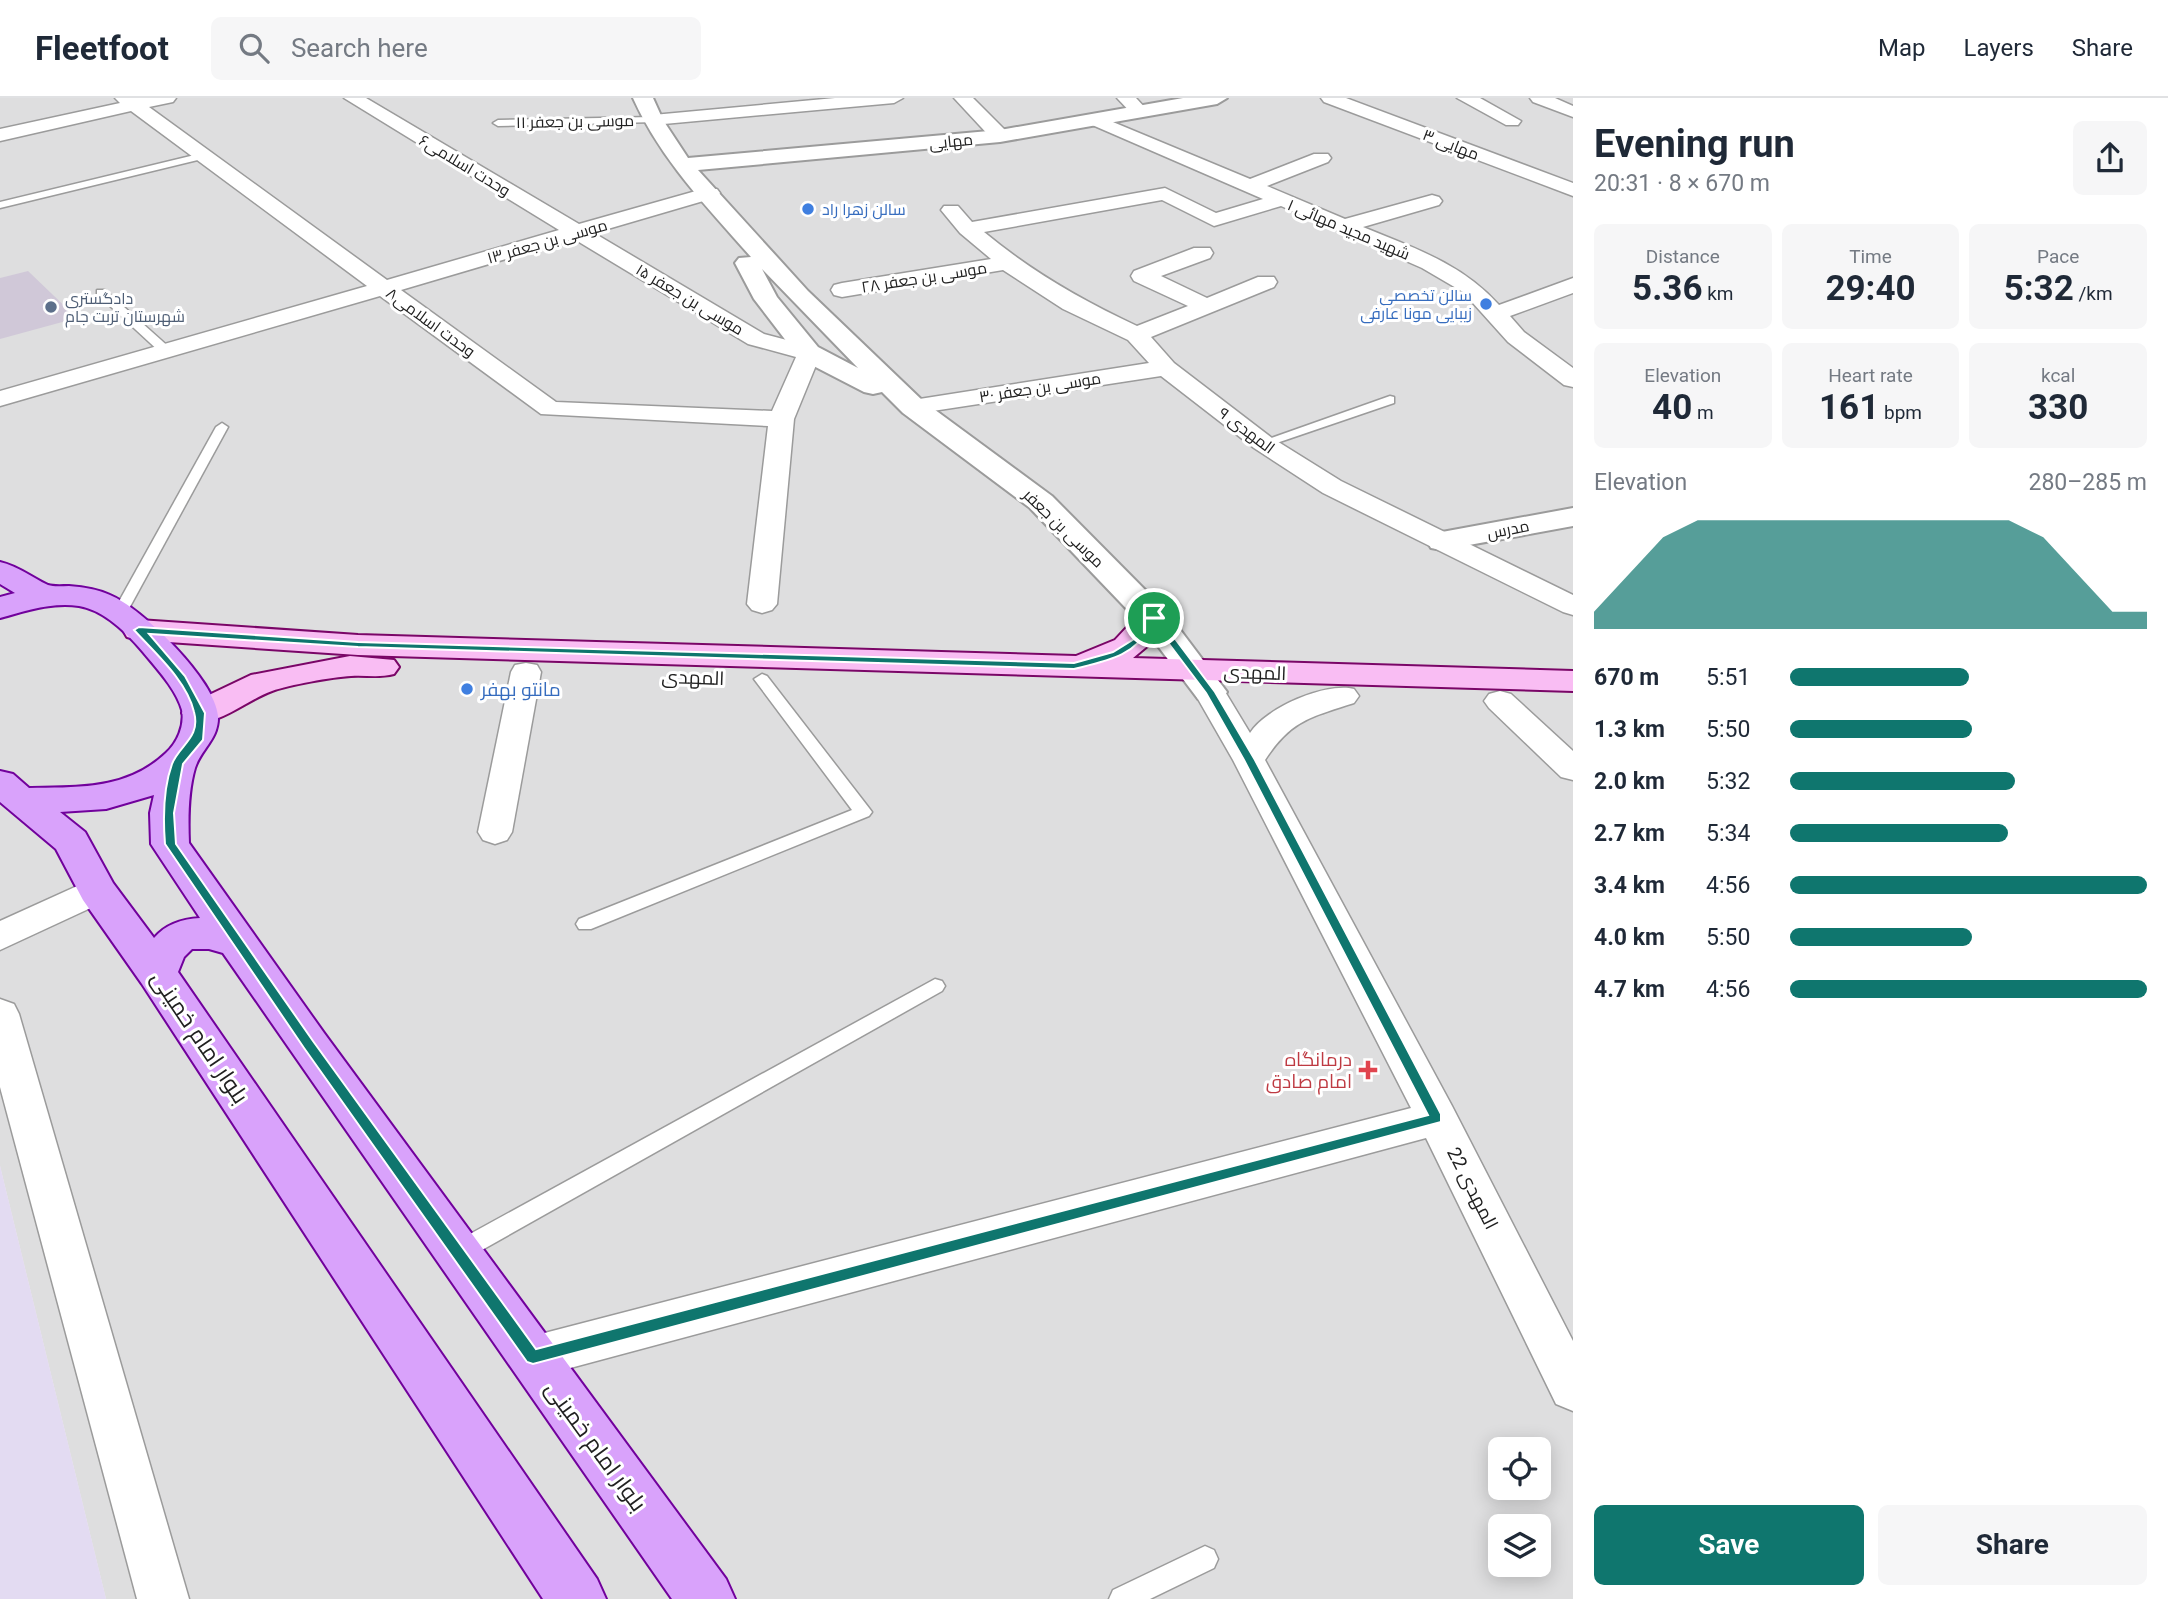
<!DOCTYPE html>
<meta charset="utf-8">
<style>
body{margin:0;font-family:Roboto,Cairo,sans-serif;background:#f6f6f7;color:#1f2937;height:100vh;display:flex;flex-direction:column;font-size:26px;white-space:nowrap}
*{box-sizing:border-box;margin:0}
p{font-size:23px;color:#747a83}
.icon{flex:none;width:38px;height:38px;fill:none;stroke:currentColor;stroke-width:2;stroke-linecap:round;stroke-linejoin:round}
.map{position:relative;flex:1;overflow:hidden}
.details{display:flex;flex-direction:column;background:#fff;width:595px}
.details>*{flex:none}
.fabs{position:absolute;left:1488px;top:1339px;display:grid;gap:14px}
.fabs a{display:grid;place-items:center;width:63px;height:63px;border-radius:10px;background:#fff;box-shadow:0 4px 18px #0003;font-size:35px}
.pin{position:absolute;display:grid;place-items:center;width:60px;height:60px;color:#fff;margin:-30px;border:4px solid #fff;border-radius:50%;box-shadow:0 2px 7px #0007}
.round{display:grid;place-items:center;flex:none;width:74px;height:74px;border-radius:10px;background:#f6f6f7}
.head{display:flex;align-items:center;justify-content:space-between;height:119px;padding:0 21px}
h1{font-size:38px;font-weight:700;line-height:52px}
.stats{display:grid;grid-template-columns:repeat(3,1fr);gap:10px;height:119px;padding:7px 21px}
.stats div{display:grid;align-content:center;border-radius:10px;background:#f6f6f7;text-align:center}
.stats b{font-size:35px;font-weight:700}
.stats small{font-size:19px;font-weight:400}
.stats p{font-size:19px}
.chart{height:196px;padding:14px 21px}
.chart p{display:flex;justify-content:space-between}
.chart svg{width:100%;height:126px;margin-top:7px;fill:#0f766e;opacity:.7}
.primary-button{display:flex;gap:14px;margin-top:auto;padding:14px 21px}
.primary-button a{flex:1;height:80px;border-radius:10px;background:#0f766e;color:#fff;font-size:28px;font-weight:700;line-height:80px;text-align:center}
.primary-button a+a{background:#f6f6f7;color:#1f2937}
ul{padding:0 21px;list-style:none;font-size:23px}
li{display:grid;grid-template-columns:112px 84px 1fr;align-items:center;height:52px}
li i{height:18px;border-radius:9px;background:#0f766e}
header{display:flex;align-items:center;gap:42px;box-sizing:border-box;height:98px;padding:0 35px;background:#fff;border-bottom:2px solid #e0e1e3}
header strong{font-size:33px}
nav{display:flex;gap:38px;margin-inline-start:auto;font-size:24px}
.search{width:490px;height:63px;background:#f6f6f7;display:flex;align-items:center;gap:18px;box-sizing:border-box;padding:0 24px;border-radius:10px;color:#747a83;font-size:26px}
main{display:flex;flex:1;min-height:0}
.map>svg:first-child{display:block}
</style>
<header>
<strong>Fleetfoot</strong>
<div class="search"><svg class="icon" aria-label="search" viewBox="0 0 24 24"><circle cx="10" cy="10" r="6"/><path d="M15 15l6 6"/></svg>Search here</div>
<nav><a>Map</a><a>Layers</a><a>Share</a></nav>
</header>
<main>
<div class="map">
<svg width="1573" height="1501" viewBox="0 0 1573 1501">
<rect width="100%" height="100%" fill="#eee7f1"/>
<!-- residential -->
<path fill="#dededf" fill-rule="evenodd" d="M0,0H1573V1501H106L0,1068ZM1500,1351H1538V1390H1500ZM1500,1428H1538V1466H1500Z"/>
<!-- military -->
<polygon fill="#e3dbf2" points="0,1068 106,1501 0,1501"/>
<!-- building -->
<polygon fill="#d0c8d8" points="28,173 77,220 0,241 0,180"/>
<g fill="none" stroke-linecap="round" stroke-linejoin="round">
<!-- service casing -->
<g stroke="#9b9b9b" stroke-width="3">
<g id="service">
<polygon points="653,19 656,20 656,24 498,28 493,25 498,22"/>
<polygon points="203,55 208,58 206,60 0,110 0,104"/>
<polygon points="97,192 105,192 170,250 170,256 162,256 97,196"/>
<polygon points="1390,298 1394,299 1394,305 1268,348 1263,349 1257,345"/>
<polygon points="222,325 228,329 126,516 124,519 114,519 112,516 216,329"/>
<polygon points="762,576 767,578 869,710 872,714 869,718 591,831 579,831 576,826 579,821 852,712 754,581"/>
<polygon points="935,881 942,883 945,888 942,893 466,1161 458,1164 450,1161 447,1154 450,1147"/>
<polygon points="1205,1448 1214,1452 1218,1461 1214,1470 1150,1501 1109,1501 1113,1492"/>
</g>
</g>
<!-- minor casing -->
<g stroke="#9b9b9b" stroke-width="3">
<g id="minor">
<path d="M115,0H176L173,4L149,9L387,182L559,132L344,0H366L579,126L703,91H717L720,95L717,99L594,135L764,236L817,250L821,255L794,321L777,506L772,512L762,515L752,512L747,506L768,328L541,316L380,198L0,308V293L367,188L131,13L0,43V31L120,5ZM574,141L748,246L796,259L772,313L556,304L401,192Z"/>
<polygon points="835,0 903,0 894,5 653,27 644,22 653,17"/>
<polygon points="954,0 973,0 1007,34 1009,38 1007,42 993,42"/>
<polygon points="1117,0 1136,0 1149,14 1140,19 1134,18"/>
<polygon points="1321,0 1346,0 1573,85 1573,98 1324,4"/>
<polygon points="1457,0 1480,0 1521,23 1518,27 1506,27"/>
<polygon points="1530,0 1555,0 1573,8 1573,19 1533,4"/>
<path d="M1096,17L1250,81L1314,56H1328L1331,60L1328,64L1267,88L1345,121L1432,97L1439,99L1442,103L1439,107L1363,129C1414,150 1461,165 1499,207L1573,180V195L1510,218L1524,234L1573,270V289L1564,287L1508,244L1463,194L1422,170L1281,108L1214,128L1162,102L984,134C1031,173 1081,202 1137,228L1188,208L1134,183L1131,178L1134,173L1194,150H1210L1213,155L1210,160L1161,178L1207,200L1258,179H1274L1277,184L1274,189L1151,239L1174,265L1272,340L1341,383L1573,497V517L1563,514L1323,395L1254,350L1161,278L913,316L904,314L901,309L904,304L913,302L1149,265L1128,242L1063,211L1003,172L842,199L834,197L831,192L834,187L842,185L991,161L960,135L941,112L944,108H958L972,124L1165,90L1216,115L1263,101L1090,26L1087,22L1090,18Z"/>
<polygon points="526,565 537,567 541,574 512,734 507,742 495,746 483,742 478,734 511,574 515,567"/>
<path d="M1210,584L1221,587L1250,635C1266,610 1325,584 1354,591L1359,598L1354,605C1311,619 1291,622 1265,662L1452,1008L1573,1243V1313L1556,1306L1426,1040L533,1280L516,1274L510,1259L516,1244L533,1238L1411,1010L1233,662L1194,594L1199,587Z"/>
<polygon points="1500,593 1511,596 1573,653 1573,682 1561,679 1489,610 1484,603 1489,596"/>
<polygon points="97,779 110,783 115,792 110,801 0,852 0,823"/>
<polygon points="0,901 14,906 19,916 189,1501 137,1501 0,989"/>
</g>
</g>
<!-- tertiary casing -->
<g stroke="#9b9b9b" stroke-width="4">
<g id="tertiary">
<path d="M633,0H653L663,22L688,60L1000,32L1183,0H1227L1217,6L1000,44L698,72L808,193L923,303L1052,398L1166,513L1227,594L1222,601L1210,605L1198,601L1142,527L1030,410L903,315L882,294L873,296L864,294L800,261L754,201L735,165L739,160L751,159C707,109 661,62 633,0ZM762,171L858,270L818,249L777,199Z"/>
<polygon points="1573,410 1573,428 1442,452 1431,450 1427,443 1431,436 1442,434"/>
</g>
</g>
<!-- secondary casing -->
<g stroke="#7a0667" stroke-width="4">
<g id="secondary">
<polygon points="1154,510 1166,513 1170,520 1151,545 1133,560 1573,573 1573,593 358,557 139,542 127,539 123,532 127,525 139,522 358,537 1076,558 1115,542 1142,513"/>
<path d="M350,558L394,562L399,569L394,576C379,580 366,577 351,578C332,579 289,587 272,593C244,603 218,630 188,623L182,615L188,607L251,577Z"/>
</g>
</g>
<!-- primary casing -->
<g stroke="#71019c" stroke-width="4">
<path id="primary" d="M0,464C18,468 31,479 48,487C54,489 62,488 69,488C83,489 97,491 110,497C142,510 216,583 218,618C219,641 201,651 195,670C188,694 188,720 189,745L324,935L726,1481L735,1501H672L223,855L209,851H192L184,859L178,874L597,1481L606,1501H543L142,886L83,802L56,751L0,704V673L13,676L29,690C79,689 127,692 166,655C177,645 185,628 182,612C176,591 157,571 143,554C128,536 104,512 79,508C51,504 26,513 0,520V499L15,495L0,486ZM154,697L150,715L151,746L200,820C182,821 166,826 154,840L113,785L85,734L60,714L106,711Z"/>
</g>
<!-- service -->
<use href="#service" fill="#fff" fill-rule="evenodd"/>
<!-- minor -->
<use href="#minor" fill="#fff" fill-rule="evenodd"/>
<!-- tertiary -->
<use href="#tertiary" fill="#fff" fill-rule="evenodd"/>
<!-- secondary -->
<use href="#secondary" fill="#f9bdf3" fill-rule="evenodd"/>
<!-- primary -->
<use href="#primary" fill="#d9a2fb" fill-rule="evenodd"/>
</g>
<!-- route -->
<path fill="#0f766e" stroke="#fff" stroke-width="2" fill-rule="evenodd" d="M1151,518H1158L1215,594L1255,662L1441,1016V1024L533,1266L527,1264L304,950L165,746C163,721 163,691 172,666C179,647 201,640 194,614C187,583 155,555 134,532L139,529L358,544L1074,565L1113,554L1134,541ZM1154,526L1206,595L1244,662L1428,1017L536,1251L313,943L176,746L174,715L183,666L203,642L205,615L185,578L149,536L358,549L1074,571C1111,562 1132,559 1154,526Z"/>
<!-- markers -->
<g fill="#3f7fe0" stroke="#fff" stroke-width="2.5">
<circle cx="808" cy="111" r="7"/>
<circle cx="1486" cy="206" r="7"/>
<circle cx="467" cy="591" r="7"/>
</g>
<circle fill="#5c6f8a" stroke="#fff" stroke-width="2.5" cx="51" cy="209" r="7"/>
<path fill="#e0444e" stroke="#fff" stroke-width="2.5" d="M1364.5 961.5h7v7h7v7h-7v7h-7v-7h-7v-7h7z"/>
<g text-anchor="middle" stroke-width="6" stroke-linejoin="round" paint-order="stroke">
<!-- far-street labels -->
<g font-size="16" fill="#212121" stroke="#fff">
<text transform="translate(575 23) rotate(-1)" y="6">موسی بن جعفر ۱۱</text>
<text transform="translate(951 43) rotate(-6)" y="6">مهایی</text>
<text transform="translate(1451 46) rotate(21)" y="6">مهایی ۳</text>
<text transform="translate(465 67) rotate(31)" y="6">وحدت اسلامی۶</text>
<text transform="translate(1349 131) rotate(23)" y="6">شهید مجید مهائی ۱</text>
<text transform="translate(547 143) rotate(-16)" y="6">موسی بن جعفر ۱۳</text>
<text transform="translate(924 179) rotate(-9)" y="6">موسی بن جعفر ۲۸</text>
<text transform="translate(690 201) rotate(31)" y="6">موسی بن جعفر ۱۵</text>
<text transform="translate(431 224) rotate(36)" y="6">وحدت اسلامی۸</text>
<text transform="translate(1040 289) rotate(-9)" y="6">موسی بن جعفر ۳۰</text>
<text transform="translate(1247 332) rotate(37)" y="6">المهدی ۹</text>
<text transform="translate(1064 430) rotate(44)" y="6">موسی بن جعفر</text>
<text transform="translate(1508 431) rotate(-11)" y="6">مدرس</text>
</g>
<!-- far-shop labels -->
<g font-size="16" fill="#366cbe" stroke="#fff" text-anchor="start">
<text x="822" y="117">سالن زهرا راد</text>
<text x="1472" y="203" text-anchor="end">سالن تخصصی<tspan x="1472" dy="18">زیبایی مونا عارفی</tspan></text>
</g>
<!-- far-service labels -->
<g font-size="16" fill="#4e5e75" stroke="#fff" text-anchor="start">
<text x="65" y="206">دادگستری<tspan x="65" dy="18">شهرستان تربت جام</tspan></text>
</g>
<!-- street labels -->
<g font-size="19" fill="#212121" stroke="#fff">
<text transform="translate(1255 574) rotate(2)" y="7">المهدی</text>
<text transform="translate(693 579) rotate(2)" y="7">المهدی</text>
<text transform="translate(1473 1090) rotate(63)" y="7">المهدی 22</text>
</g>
<!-- shop labels -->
<g font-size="19" fill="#366cbe" stroke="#fff" text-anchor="start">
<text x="481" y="598">مانتو بهفر</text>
</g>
<!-- health labels -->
<g font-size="19" fill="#be3a42" stroke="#fff" text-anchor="end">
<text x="1352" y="968">درمانگاه<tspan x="1352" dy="22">امام صادق</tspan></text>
</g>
<!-- near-street labels -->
<g font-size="23" fill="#212121" stroke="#fff">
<text transform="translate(200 939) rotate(56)" y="8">بلوار امام خمینی</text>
<text transform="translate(596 1348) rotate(54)" y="8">بلوار امام خمینی</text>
</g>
</g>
</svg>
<div class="fabs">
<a><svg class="icon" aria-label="locate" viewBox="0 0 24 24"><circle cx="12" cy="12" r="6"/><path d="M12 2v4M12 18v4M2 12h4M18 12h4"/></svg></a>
<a><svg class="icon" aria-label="layers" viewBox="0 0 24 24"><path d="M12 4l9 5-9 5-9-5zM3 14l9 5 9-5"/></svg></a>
</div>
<div class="pin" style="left:1154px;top:520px;background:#1e9e55"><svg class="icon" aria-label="arrive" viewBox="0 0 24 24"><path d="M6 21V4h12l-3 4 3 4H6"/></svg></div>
</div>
<section class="details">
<div class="head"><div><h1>Evening run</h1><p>20:31 · 8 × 670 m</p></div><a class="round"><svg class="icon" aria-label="share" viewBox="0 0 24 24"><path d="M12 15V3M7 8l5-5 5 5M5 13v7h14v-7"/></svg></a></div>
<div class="stats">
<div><p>Distance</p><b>5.36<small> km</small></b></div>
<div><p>Time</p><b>29:40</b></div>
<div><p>Pace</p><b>5:32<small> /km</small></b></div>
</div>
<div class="stats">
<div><p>Elevation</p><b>40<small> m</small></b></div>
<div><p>Heart rate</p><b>161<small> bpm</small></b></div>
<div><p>kcal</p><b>330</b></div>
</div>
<div class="chart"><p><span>Elevation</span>280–285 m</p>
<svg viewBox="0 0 160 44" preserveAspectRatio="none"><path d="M0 44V38L10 25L20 12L30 6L40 6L50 6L60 6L70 6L80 6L90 6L100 6L110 6L120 6L130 12L140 25L150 38L160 38V44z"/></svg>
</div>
<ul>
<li><b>670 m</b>5:51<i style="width:50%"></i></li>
<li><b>1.3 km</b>5:50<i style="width:51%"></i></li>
<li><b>2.0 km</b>5:32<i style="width:63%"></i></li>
<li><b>2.7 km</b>5:34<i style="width:61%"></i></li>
<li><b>3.4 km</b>4:56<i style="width:100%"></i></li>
<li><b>4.0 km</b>5:50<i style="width:51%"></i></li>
<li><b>4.7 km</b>4:56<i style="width:100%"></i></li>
</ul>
<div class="primary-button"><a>Save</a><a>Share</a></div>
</section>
</main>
